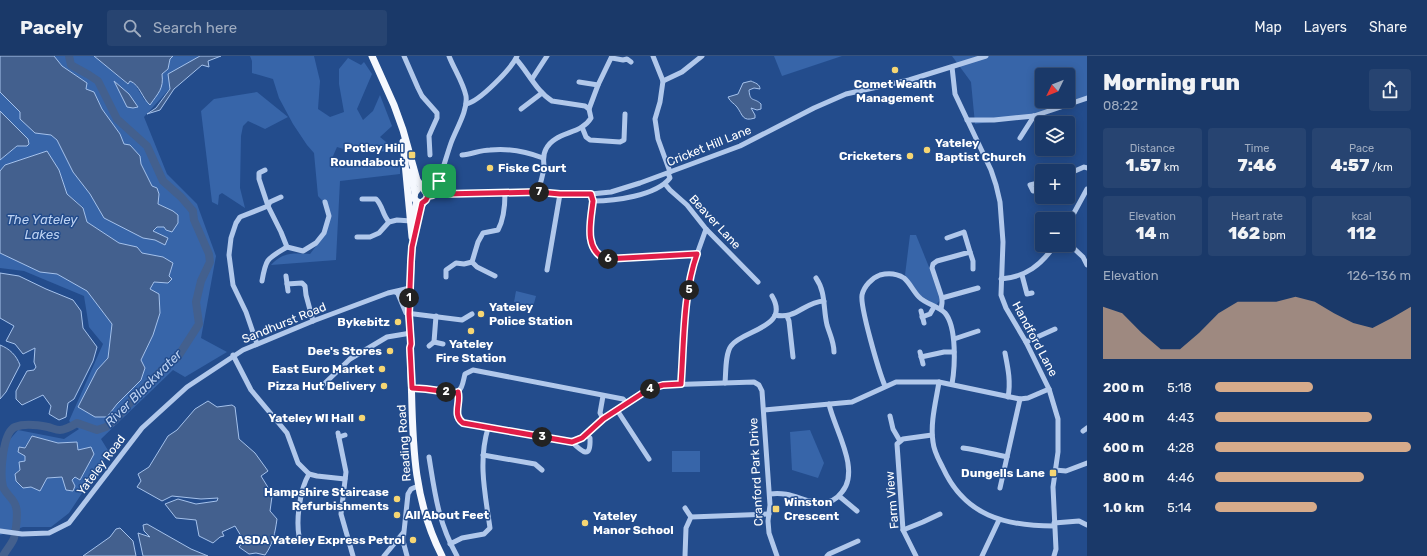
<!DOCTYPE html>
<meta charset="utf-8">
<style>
body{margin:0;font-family:Rubik,sans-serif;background:#274471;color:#f1f3f6;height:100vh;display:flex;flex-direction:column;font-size:15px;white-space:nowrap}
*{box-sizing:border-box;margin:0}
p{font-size:13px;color:#9facc0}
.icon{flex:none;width:22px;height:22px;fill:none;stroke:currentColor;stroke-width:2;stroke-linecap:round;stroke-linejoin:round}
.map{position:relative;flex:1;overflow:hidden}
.side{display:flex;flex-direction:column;background:#1a3969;width:340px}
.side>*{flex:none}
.needle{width:26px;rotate:227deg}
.buttons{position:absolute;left:1035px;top:12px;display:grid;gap:8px}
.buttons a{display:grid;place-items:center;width:40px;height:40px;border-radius:4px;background:#1a3969;box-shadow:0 2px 10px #0003,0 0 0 1px #38537d;font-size:20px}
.pin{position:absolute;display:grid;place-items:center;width:34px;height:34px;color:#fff;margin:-17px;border-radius:8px;box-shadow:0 2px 6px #0006}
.km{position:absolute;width:20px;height:20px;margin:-10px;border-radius:50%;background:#222;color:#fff;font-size:11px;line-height:20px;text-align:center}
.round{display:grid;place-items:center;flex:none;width:42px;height:42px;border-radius:4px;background:#274471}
.summary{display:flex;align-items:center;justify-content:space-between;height:68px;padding:0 16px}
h1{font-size:22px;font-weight:800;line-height:30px}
.stats{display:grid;grid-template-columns:repeat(3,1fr);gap:6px;height:68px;padding:4px 16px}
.stats div{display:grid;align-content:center;border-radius:4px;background:#274471;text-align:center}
.stats b{font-size:17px;font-weight:800}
.stats small{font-size:11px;font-weight:400}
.stats p{font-size:11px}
.chart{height:112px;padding:8px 16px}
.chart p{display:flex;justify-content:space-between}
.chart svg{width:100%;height:72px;margin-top:4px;fill:#d6ab8b;opacity:.7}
ul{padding:0 16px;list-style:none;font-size:13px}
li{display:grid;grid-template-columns:64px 48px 1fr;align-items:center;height:30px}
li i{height:10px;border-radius:5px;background:#d6ab8b}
header{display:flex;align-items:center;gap:24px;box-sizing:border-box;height:56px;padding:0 20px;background:#1a3969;border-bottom:1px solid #38537d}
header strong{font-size:19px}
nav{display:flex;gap:22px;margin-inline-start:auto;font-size:14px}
.search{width:280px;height:36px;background:#274471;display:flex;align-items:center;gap:10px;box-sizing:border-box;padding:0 14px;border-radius:4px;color:#9facc0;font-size:15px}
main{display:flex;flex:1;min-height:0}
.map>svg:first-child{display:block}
</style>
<header>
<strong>Pacely</strong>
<div class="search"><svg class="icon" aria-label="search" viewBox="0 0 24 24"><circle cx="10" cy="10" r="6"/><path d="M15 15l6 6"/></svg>Search here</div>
<nav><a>Map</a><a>Layers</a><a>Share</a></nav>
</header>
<main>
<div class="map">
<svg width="1087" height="500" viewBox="0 0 1087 500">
<rect width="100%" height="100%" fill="#234c8c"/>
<!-- green -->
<g fill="#3765a9" fill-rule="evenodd">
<path d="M54,0H94L127,28L130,24L134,27L145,45L162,18L168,13L170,3L173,0H218L182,19L144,61L167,118L197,148L216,200L201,282L227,296L185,321L173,314L101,383L109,396L69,457L51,471H23L0,479V395L18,374L64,383L79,373L69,365L103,288L89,271L84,240L24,215L0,212V197L40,216L57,218L87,235L112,268L108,302L97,314L107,361L117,348L141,324V304L153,279L150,233L154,226L168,227L171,223L169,220L173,207L163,201L142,197L137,191L119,187L87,166L83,151L67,138L59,114L5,109L0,115V104L18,90H27L0,55V36L20,56L35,77L51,79L57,84L73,116L90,138L126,173L143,182L155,184L160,178L153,176L157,171H165L173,155L158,148L159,138L157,132L152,130L141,108L140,100L124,88L120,78L102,53L94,36L86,34L87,27L62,10ZM32,380L58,387L77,386L78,394L89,405L80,424L75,421L72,424L62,421L47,422L42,429L23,432L15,418C21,413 25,408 26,400L19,391L24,392Z"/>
<path d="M250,0H314L320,25L318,53L330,61L344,56L339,28V13L348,2L361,9L364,6L372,18L357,53L363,64L373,55L380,39L392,70L380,81L397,95L353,96L337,91L330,107L342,112L400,106V118L340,125L336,204L271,209C283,196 293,197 310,198L326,177L328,151L318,140L314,97L307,89L293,68L279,42L273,23L252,17V5Z"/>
<polygon points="774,0 842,0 782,20"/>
<path d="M952,0H1087V43L1034,60L975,68L971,26ZM1042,19H1068V45H1042Z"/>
<polygon points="257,36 288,61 265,73 248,65 243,70 241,80 240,132 245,152 222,137 219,139 218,149 212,146 201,55 214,43"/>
<polygon points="910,179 916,179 929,211 940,244 936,249 918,238 905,219"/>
<polygon points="516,235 536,240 533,251 514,246"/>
<polygon points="810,374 824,407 818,422 792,414 790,376"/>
<rect x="672" y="395" width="28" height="21"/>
</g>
<!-- water -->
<g fill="#43608e" stroke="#a5c2ec">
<polygon points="0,0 54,0 62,10 87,27 86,33 94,36 102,53 120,78 124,88 130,89 140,100 141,108 152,130 157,132 159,138 158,148 173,155 178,159 178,167 172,176 166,174 164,171 157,171 153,175 168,182 165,189 155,184 143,182 104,162 90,138 73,116 57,84 51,79 35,77 20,63 20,56 0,36"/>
<path d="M94,0H173L170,3L168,13L162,18C164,33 158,37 150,49C142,42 140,29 130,25L128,28Z"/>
<polygon points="200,0 221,0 208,5 209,11 202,9 174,33 160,54 147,58 156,52 170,33 168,18"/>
<polygon points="114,25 129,38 138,51 133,52 127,51"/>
<path d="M751,25C755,27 760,28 760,33L754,32L749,34C750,47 754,41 761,48V53L757,54L751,52L755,59V62C742,66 743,59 737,51C734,47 730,46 728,41L738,38L743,27Z"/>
<polygon points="0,55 28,83 29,88 27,90 17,90 0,104"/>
<polygon points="47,95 59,114 67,138 83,152 87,166 119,187 137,191 142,197 163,201 173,207 169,220 172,223 168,227 154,226 150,233 159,238 160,257 153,279 141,304 145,312 141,324 117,348 107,361 95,361 78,351 97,314 108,302 112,268 87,235 57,218 40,216 0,197 0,115 5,109"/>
<polygon points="0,217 19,220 46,233 73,244 81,255 83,272 97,291 93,305 74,343 68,347 66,361 59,364 49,358 51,350 43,339 22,349 16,343 16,335 27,315 34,314 36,311 34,306 35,292 23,298 15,288 6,285 14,270 0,262"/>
<path d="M0,289C10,293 16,299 20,309L6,336L0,343Z"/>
<path d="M208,345L217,351L232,349L235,351L239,383L255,397L268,415L261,420L269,433H273L270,455L277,463C275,477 273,488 265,499L256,497L249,498L239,491L244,485L235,470L222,476L224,480L220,481L213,487L199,480L196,464L176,462L165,448L178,443L196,448L217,445L218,442L201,443L172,440L162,445L137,431L141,425L138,418L149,411L168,380L177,374L195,353Z"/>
<polygon points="32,380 58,387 77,386 78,394 91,391 94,398 80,424 75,421 72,424 75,430 73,435 66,434 62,421 47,422 40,435 31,431 23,432 16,425 15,418 20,414 19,406 25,405 25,400 18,396 19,391 25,392"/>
<polygon points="147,468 191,493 208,500 143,500 138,477 150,481 144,475 143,469"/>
<polygon points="120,472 133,485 136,500 83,500 110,481 116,473"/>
</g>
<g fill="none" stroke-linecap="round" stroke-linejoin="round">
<!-- river -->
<path stroke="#43608e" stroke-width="8" d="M3,500C6,494 12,488 14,482C16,475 18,457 16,451C14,442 6,439 3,431C0,419 2,377 15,371C25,367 38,369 48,371C52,372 56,374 60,374C65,374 72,370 77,367L97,374L106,371L114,365L137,339L167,309L177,302L199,268L196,246L201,225L210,206L209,198L194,164L193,155L181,141L163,125L147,90L117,63L98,25L89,19L71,9L69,0"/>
<!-- minor -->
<g stroke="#b1c8eb" stroke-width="5">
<polyline points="404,0 418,32 422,40 437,57 437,62 432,73 429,80 430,99"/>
<polyline points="653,0 663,25 660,46 655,63 658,83 670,116"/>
<polyline points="612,2 623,4 627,3 631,6"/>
<path d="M516,3C528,16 537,36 552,45L585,50L589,53"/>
<polyline points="952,11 955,38 991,114 996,129 1000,146 1003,186 1001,239 1006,252 1026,286 1049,333 1058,363 1058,396 1053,431 1056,493 1054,500"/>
<polyline points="532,23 547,0"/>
<polyline points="663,25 682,16 702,0"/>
<polyline points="579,26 598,29"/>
<path d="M466,48C479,46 512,12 517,0"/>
<polyline points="521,53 542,37"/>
<polyline points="967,64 994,64 1034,60 1087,42"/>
<polyline points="582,71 586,81 590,84 620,86 624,84 625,58"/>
<polyline points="1020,82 1034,60"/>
<path d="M462,99C472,98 481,94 490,94C509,92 525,95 543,102"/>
<polyline points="265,114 259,117 259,123 268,150 281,176 287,191 303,195 316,187 324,177 329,160 325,146"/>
<polyline points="1068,118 1084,111 1087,112"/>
<polyline points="439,125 444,138"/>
<polyline points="665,128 670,134 687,149 706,173 758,226"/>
<polyline points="1039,132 1036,128 1034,128 1030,129 1033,135 1042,130"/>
<path d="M538,136C540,128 543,120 544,111C544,105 542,100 546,93C555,75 581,79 591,62L589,53L598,29L612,0"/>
<path d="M591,138L593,145C591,164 583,194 606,203L697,199"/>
<path d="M433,139C441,122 445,104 451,87C456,73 468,55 466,40C463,26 454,13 449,0"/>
<polyline points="428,140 444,138 538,136 560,138 591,138 611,136 640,127 740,90 814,52 846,38 909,24 986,0"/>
<path d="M362,143H376C383,150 382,158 389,166"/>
<path d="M593,145C614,145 656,140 670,122L668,117"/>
<polyline points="1068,168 1087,133"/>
<polyline points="357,181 370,181 379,177 389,166 397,164 411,165"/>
<polyline points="1068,187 1083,201 1087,209"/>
<polyline points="970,196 973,205 973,213"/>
<polyline points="547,214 560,138"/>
<polyline points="1022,219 1027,238 1032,237"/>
<polyline points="286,220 288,235"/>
<path d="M495,220L477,211L472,206L478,186L483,177L498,174C504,163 505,149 505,137"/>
<polyline points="446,221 446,214 456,207 464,208 472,206"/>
<path d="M816,222C826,236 823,253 827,269C830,279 834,286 834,296"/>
<path d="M1001,223C1026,221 1041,209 1055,189"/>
<path d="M262,225C266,202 267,203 287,191"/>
<polyline points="287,228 302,227 305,230 306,239 313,265"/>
<polyline points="395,236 400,238 409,238"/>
<polyline points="398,238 406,257 462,264 472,258"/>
<polyline points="942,242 978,232"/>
<polyline points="941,253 942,247 942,242 932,212 933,208 937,205 970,196 964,176 947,182"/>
<polyline points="921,255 924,267"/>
<path d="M775,259C796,264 804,246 824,245"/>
<polyline points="436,260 434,286 443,288"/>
<polyline points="787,260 789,265 793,301"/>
<polyline points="922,261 930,258 934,251"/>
<polyline points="954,283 978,275"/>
<polyline points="1026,286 1055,273"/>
<polyline points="257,288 246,256 233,229 229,199 231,182 236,167 240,161 268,150 270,146 281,141"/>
<polyline points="429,290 434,286"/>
<polyline points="920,296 923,308"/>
<path d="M1005,297C1008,312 1011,326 1008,341"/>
<path d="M233,299L251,334L287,377L298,407L309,418C300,433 296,463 299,480"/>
<polyline points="921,301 944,296 954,296"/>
<path d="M939,326C936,345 930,367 933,386C934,396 939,404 943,412C965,460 1005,470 1054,470"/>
<path d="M725,327C726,317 725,298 731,290C742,274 791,272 772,240"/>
<polyline points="681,328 686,255 691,215 706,173"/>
<path d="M885,330C879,316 860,251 862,239C864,230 872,222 880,219C888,217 896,217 904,222C910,227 913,235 919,241C926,248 938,250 945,257C957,271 955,311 952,328"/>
<polyline points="321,331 350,303 387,281 411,277"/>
<path d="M412,332L426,333L455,337C463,334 463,325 465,318L473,314L623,343L627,347L649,333L663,329L754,326L759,329L762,335L770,449L768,465L769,477L777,500"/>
<path d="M458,336C462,347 452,359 463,367L572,386L582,382L596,368L627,347"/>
<polyline points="617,354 649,403"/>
<polyline points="764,354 852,346 896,326 939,326 1020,343 1028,342 1049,333"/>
<polyline points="890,360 893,373 900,385"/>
<polyline points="603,363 600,357 603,340"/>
<polyline points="1083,375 1087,372"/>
<polyline points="338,377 346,416 341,458 353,500"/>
<polyline points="339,381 345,379"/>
<path d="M572,386C582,396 591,404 590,382L586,379"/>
<path d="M963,392C978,394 992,398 1007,401L1020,343"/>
<polyline points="483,399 535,408 542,414"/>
<path d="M429,401C435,438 438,466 457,500"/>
<polyline points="1055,414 1066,415 1087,407"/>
<polyline points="309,418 317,420 345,423"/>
<polyline points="1000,432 1007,401"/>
<path d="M770,438C791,435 802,446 821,447C829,447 837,443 842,436C861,414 834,372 829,348"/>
<polyline points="839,440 857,455"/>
<polyline points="685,452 691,461"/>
<polyline points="1054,467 1079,465 1087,469"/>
<polyline points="903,474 923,466 940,458"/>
<polyline points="0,475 22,478 49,477 69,467 142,372 187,331 243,294 313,265 388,237 410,232"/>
<path d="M450,488L462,482L484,478L490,472C485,437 478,406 488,372"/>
<polyline points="384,500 403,477"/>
<polyline points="407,500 403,485 408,438 411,433 418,430"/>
<polyline points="685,500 686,472 691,461 769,458"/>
<polyline points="827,500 829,498 858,485"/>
<polyline points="916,500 903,474 897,388 903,383 932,379"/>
<polyline points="982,500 999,464"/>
</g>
<!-- major -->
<g stroke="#f5f8fe" stroke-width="7">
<path d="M372,0L394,49L403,74L417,124L427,138V142L423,147L420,153L412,191L411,206L409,258L411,288L410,292C414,365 407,432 442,500"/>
<polyline points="403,86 412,181"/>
<polyline points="410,116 415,136"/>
<polyline points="417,134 415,136 414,142 417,146 423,147"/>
<polyline points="411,165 417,146"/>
</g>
</g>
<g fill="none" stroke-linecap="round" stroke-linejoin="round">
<!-- route casing -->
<g stroke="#fff" stroke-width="8">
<path id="route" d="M439,125L444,138L538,136L560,138H591L593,145C591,164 583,194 606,203L697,198C683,237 684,287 681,328L663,329L649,333L603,363L582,382L572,386L463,367C452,359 461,347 458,336L455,337L426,333L412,332L410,292L411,288L409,258L411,206L412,191L422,147L426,144L428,140L433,139Z"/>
</g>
<!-- route -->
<use href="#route" stroke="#e11d48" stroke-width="5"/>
</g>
<!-- markers -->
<g fill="#f6d673" stroke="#234c8c" stroke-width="1.5">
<circle cx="895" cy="14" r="4"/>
<circle cx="927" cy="94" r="4"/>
<rect x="408" y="95" width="8" height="8" rx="2"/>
<circle cx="910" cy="100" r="4"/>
<circle cx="490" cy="112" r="4"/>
<circle cx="481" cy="258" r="4"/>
<circle cx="398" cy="266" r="4"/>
<circle cx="471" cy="275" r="4"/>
<circle cx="390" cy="295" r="4"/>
<circle cx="382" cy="313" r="4"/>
<circle cx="384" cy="330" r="4"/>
<circle cx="362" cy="362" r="4"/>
<rect x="1049" y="413" width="8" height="8" rx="2"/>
<circle cx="397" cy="443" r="4"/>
<rect x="772" y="449" width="8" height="8" rx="2"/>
<circle cx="397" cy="459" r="4"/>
<circle cx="585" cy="467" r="4"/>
<circle cx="413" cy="484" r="4"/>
</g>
<g text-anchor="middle" stroke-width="3" stroke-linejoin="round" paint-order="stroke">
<!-- poi labels -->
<g font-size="12" font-weight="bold" fill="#fff" stroke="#234c8c" text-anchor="end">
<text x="895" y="32" text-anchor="middle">Comet Wealth<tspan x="895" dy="14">Management</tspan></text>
<text x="935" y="91" text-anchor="start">Yateley<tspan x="935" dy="14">Baptist Church</tspan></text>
<text x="404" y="96">Potley Hill<tspan x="404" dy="14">Roundabout</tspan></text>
<text x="902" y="104">Cricketers</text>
<text x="498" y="116" text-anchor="start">Fiske Court</text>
<text x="489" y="255" text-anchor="start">Yateley<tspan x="489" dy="14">Police Station</tspan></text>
<text x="390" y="270">Bykebitz</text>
<text x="471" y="292" text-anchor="middle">Yateley<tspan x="471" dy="14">Fire Station</tspan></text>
<text x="382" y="299">Dee's Stores</text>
<text x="374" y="317">East Euro Market</text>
<text x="376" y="334">Pizza Hut Delivery</text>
<text x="354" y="366">Yateley WI Hall</text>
<text x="1045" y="421">Dungells Lane</text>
<text x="389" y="440">Hampshire Staircase<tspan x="389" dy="14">Refurbishments</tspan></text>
<text x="784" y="450" text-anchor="start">Winston<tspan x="784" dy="14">Crescent</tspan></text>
<text x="405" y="463" text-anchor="start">All About Feet</text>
<text x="593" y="464" text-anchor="start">Yateley<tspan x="593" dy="14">Manor School</tspan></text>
<text x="405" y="488">ASDA Yateley Express Petrol</text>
</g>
<!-- street labels -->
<g font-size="12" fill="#fff" stroke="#234c8c">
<text transform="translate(709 90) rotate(-22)" y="4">Cricket Hill Lane</text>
<text transform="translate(715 166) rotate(47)" y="4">Beaver Lane</text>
<text transform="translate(284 267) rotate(-22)" y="4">Sandhurst Road</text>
<text transform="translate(1035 283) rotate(62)" y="4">Handford Lane</text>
<text transform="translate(404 387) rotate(-94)" y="4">Reading Road</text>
<text transform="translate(101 409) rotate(-53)" y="4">Yateley Road</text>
<text transform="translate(756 416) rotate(-93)" y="4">Cranford Park Drive</text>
<text transform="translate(892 444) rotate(-95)" y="4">Farm View</text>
</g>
<!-- water labels -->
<g font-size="13" font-style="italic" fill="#bdd2f2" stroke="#234c8c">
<text x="42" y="168">The Yateley<tspan x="42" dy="15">Lakes</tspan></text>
<text transform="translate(143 332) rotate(-45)" y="5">River Blackwater</text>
</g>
</g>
</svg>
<div class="buttons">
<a><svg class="needle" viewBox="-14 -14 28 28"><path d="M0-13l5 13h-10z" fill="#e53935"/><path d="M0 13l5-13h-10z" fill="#9facc0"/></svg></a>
<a><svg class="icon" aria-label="layers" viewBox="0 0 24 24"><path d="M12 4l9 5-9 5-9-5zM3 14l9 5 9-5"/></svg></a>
<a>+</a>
<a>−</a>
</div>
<div class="pin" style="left:439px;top:125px;background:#1e9e55"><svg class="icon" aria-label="arrive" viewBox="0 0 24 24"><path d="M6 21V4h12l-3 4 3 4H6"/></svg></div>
<b class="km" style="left:409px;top:242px">1</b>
<b class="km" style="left:446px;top:336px">2</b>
<b class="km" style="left:542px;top:381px">3</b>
<b class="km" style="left:650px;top:333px">4</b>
<b class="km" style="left:689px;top:234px">5</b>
<b class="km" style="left:608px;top:203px">6</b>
<b class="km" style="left:539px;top:136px">7</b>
</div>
<section class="side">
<div class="summary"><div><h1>Morning run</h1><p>08:22</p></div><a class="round"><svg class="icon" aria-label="share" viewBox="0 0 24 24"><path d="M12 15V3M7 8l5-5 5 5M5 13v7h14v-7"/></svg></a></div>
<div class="stats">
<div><p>Distance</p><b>1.57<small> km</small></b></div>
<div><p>Time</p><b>7:46</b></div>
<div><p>Pace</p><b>4:57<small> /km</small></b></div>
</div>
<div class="stats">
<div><p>Elevation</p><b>14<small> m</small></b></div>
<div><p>Heart rate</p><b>162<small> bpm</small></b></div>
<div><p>kcal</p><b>112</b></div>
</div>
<div class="chart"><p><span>Elevation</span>126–136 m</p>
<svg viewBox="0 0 160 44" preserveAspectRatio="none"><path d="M0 44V12L10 16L20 28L30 38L40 38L50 28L60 16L70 9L80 9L90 9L100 6L110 9L120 16L130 22L140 25L150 19L160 12V44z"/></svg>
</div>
<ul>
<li><b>200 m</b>5:18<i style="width:50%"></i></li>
<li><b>400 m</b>4:43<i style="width:80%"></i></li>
<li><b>600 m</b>4:28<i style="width:100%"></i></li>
<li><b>800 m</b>4:46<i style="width:76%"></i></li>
<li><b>1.0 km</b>5:14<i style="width:52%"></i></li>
</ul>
</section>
</main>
